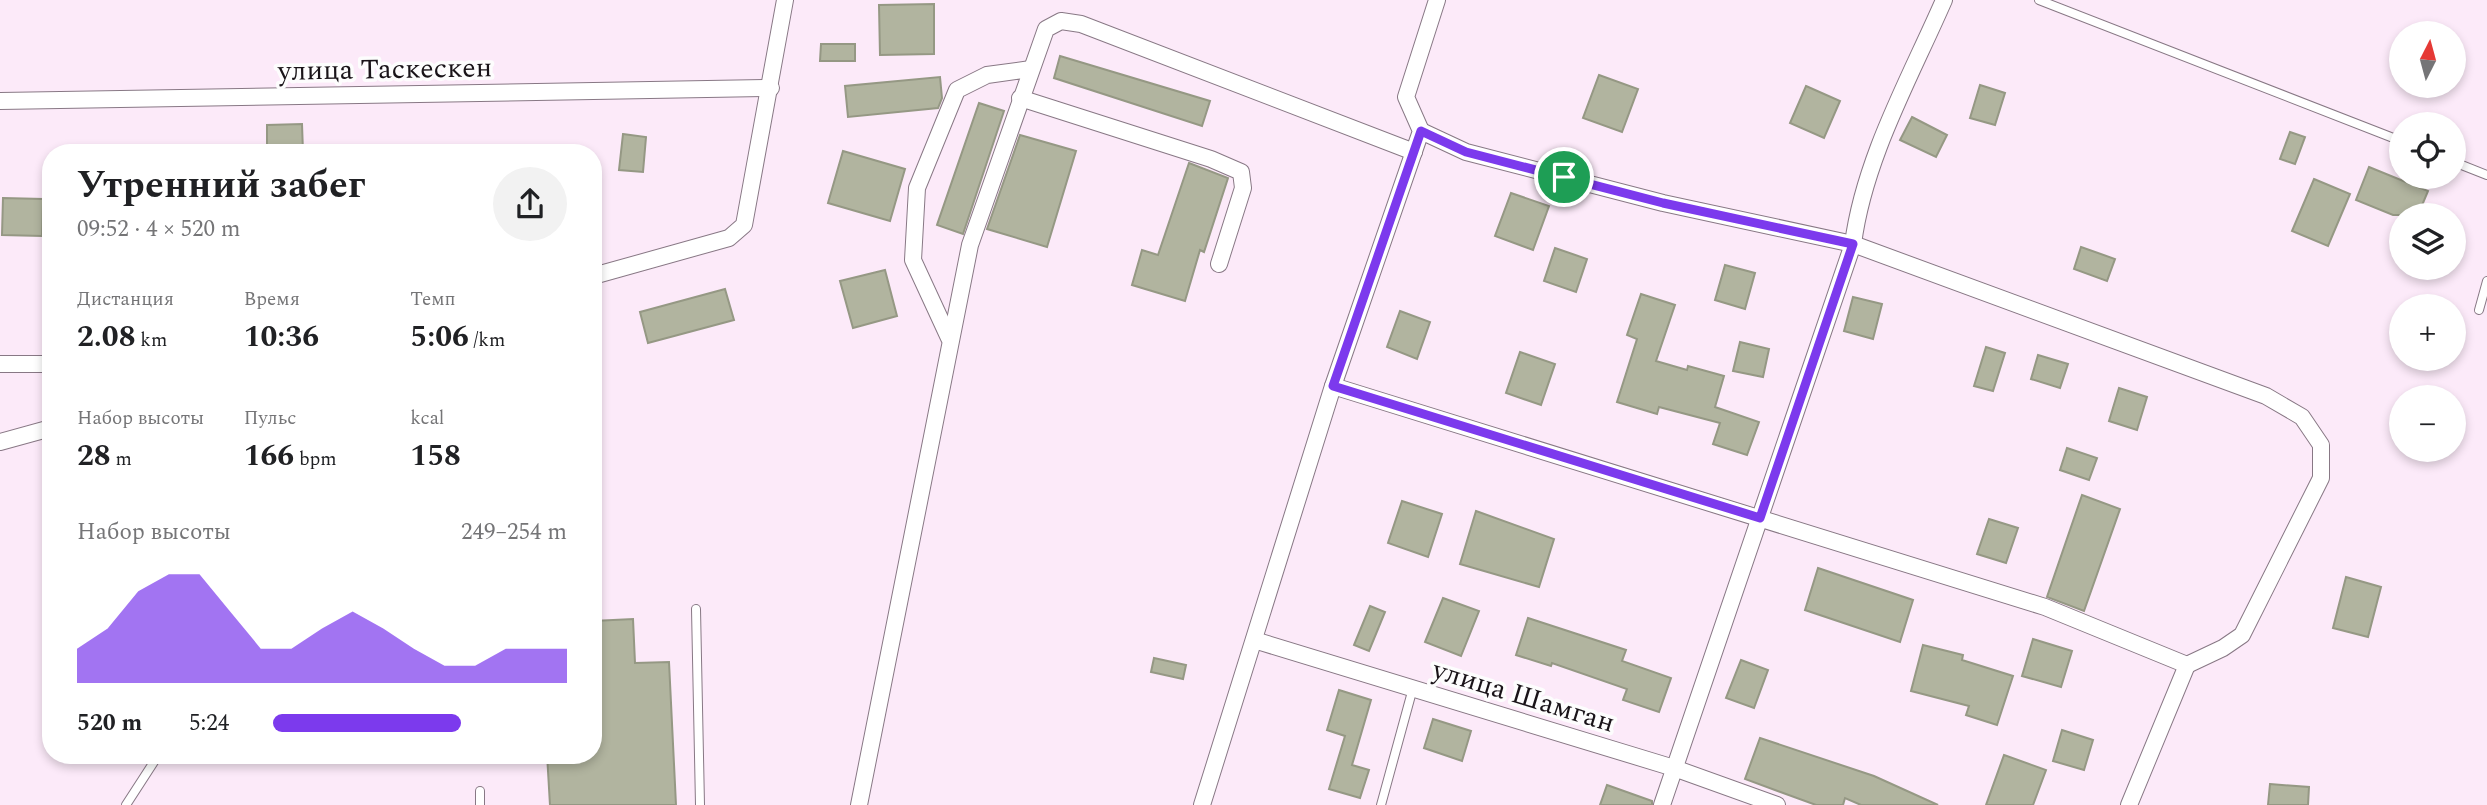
<!DOCTYPE html>
<html lang="ru">
<meta charset="utf-8">
<style>
body{margin:0;font-family:Spectral,serif;background:#f2f2f2;color:#202124;height:100vh;display:flex;flex-direction:column;font-size:26px;white-space:nowrap}
*{box-sizing:border-box;margin:0}
p{font-size:23px;color:#757577}
.icon{flex:none;width:38px;height:38px;fill:none;stroke:currentColor;stroke-width:2;stroke-linecap:round;stroke-linejoin:round}
.map{position:relative;flex:1;overflow:hidden}
.details{position:absolute;left:42px;top:144px;width:560px;height:620px;display:flex;flex-direction:column;background:#fff;border-radius:28px;box-shadow:0 4px 10px #0003}
.details>*{flex:none}
.needle{width:46px;rotate:6deg}
.controls{position:absolute;left:2389px;top:21px;display:grid;gap:14px}
.controls a{display:grid;place-items:center;width:77px;height:77px;border-radius:50%;background:#fff;box-shadow:0 4px 10px #0003;font-size:35px}
.pin{position:absolute;display:grid;place-items:center;width:60px;height:60px;color:#fff;margin:-30px;border:4px solid #fff;border-radius:50%;box-shadow:0 2px 7px #0007}
.round{display:grid;place-items:center;flex:none;width:74px;height:74px;border-radius:37px;background:#f2f2f2}
.head{display:flex;align-items:center;justify-content:space-between;height:119px;padding:0 35px}
h1{font-size:38px;font-weight:700;line-height:52px}
.stats{display:grid;grid-template-columns:repeat(3,1fr);gap:10px;height:119px;padding:7px 35px}
.stats div{display:grid;align-content:center}
.stats b{font-size:30px;font-weight:700}
.stats small{font-size:19px;font-weight:400}
.stats p{font-size:19px}
.chart{height:196px;padding:14px 35px}
.chart p{display:flex;justify-content:space-between}
.chart svg{width:100%;height:126px;margin-top:7px;fill:#7c3aed;opacity:.7}
ul{padding:0 35px;list-style:none;font-size:23px}
li{display:grid;grid-template-columns:112px 84px 1fr;align-items:center;height:52px}
li i{height:18px;border-radius:9px;background:#7c3aed}
.map>svg:first-child{display:block}
</style>
<div class="map">
<svg width="2487" height="805" viewBox="0 0 2487 805">
<rect width="100%" height="100%" fill="#fceaf9"/>
<!-- building -->
<g fill="#b1b49f" stroke="#959884" stroke-width="2">
<polygon points="934,4 934,54 880,55 879,5"/>
<polygon points="821,44 855,44 855,61 820,61"/>
<polygon points="1060,56 1210,101 1202,126 1054,78"/>
<polygon points="1599,75 1638,89 1622,132 1583,118"/>
<polygon points="940,77 942,98 938,108 848,117 845,86"/>
<polygon points="1980,85 2005,93 1995,125 1970,118"/>
<polygon points="1806,86 1840,101 1824,138 1790,123"/>
<polygon points="979,103 1004,111 963,234 937,225"/>
<polygon points="1912,117 1947,135 1936,157 1900,140"/>
<polygon points="302,124 303,152 267,152 267,125"/>
<polygon points="2290,132 2305,137 2295,164 2280,159"/>
<polygon points="623,134 646,137 643,172 619,170"/>
<polygon points="1020,135 1076,151 1047,247 987,229"/>
<polygon points="843,151 905,169 890,221 828,203"/>
<polygon points="1189,163 1228,178 1204,252 1200,250 1185,301 1132,285 1142,250 1158,255"/>
<polygon points="2369,167 2428,191 2418,215 2393,215 2356,200"/>
<polygon points="2314,179 2350,194 2328,246 2292,231"/>
<polygon points="1511,193 1549,206 1533,250 1495,236"/>
<polygon points="3,198 43,199 42,236 2,235"/>
<polygon points="2081,247 2115,259 2107,281 2074,269"/>
<polygon points="1555,248 1587,259 1576,292 1544,281"/>
<polygon points="1725,265 1755,273 1745,309 1715,300"/>
<polygon points="885,270 897,316 853,328 840,281"/>
<polygon points="725,289 734,320 648,343 640,312"/>
<polygon points="1641,294 1675,305 1656,361 1687,370 1688,366 1724,376 1715,407 1759,422 1747,455 1713,444 1720,423 1659,407 1657,414 1617,402 1637,339 1627,335"/>
<polygon points="1853,297 1882,304 1873,339 1844,331"/>
<polygon points="1400,311 1430,322 1417,359 1387,347"/>
<polygon points="1740,342 1769,349 1763,377 1733,371"/>
<polygon points="1986,347 2005,353 1993,391 1974,386"/>
<polygon points="1520,352 1555,364 1541,405 1506,393"/>
<polygon points="2038,355 2068,364 2060,388 2031,379"/>
<polygon points="2119,388 2147,397 2137,430 2109,421"/>
<polygon points="2067,448 2097,458 2089,480 2060,470"/>
<polygon points="2082,495 2120,509 2084,611 2047,597"/>
<polygon points="1402,501 1442,514 1428,557 1388,543"/>
<polygon points="1476,511 1554,539 1539,587 1460,564"/>
<polygon points="1989,519 2018,528 2006,563 1977,554"/>
<polygon points="1818,568 1913,600 1900,642 1805,610"/>
<polygon points="2346,577 2381,587 2368,637 2333,628"/>
<polygon points="1443,598 1479,611 1461,656 1425,642"/>
<polygon points="1370,606 1385,612 1369,651 1354,645"/>
<polygon points="1528,618 1626,650 1622,661 1671,678 1659,712 1623,700 1627,689 1552,663 1551,666 1516,655"/>
<polygon points="633,619 635,663 669,662 676,805 550,805 547,754 593,754 593,621"/>
<polygon points="2033,639 2072,651 2061,687 2022,676"/>
<polygon points="1923,645 1963,655 1962,660 2013,676 1997,725 1966,715 1969,706 1911,691"/>
<polygon points="1154,658 1186,665 1183,679 1151,672"/>
<polygon points="1741,660 1768,670 1754,708 1726,698"/>
<polygon points="1339,690 1371,700 1352,765 1369,770 1360,798 1329,789 1345,736 1327,730"/>
<polygon points="1433,719 1471,731 1462,761 1424,748"/>
<polygon points="2062,730 2093,740 2084,770 2053,761"/>
<polygon points="1760,738 1874,776 1938,805 1861,805 1845,798 1843,805 1816,805 1745,779"/>
<polygon points="2004,755 2046,770 2033,805 1986,805"/>
<polygon points="2270,784 2309,787 2308,805 2268,805"/>
<polygon points="1607,785 1652,801 1652,805 1600,805"/>
</g>
<g fill="none" stroke-linecap="round" stroke-linejoin="round">
<!-- service casing -->
<g stroke="#887885" stroke-width="10">
<g id="service">
<polyline points="2039,0 2401,141"/>
<polyline points="2454,162 2487,175"/>
<polyline points="2479,310 2487,281"/>
<polyline points="696,609 700,805"/>
<polyline points="126,805 159,754"/>
<polyline points="480,805 480,791"/>
<polyline points="1381,805 1413,688"/>
</g>
</g>
<!-- minor casing -->
<g stroke="#887885" stroke-width="18">
<g id="minor">
<polyline points="1020,98 1211,159 1241,172 1243,188 1219,264"/>
<polyline points="0,101 771,88"/>
<polyline points="1421,131 1466,152 1663,203 1853,244 2266,396 2302,417 2321,445 2321,478 2242,635 2223,648 2187,665"/>
<polyline points="593,276 729,238 744,225 785,0"/>
<polyline points="949,338 913,260 917,188 957,90 987,75 1031,69"/>
<polyline points="0,364 51,364"/>
<polyline points="1333,386 2045,607 2187,665 2129,805"/>
<polyline points="0,442 51,428"/>
<polyline points="1254,640 1674,768 1777,805"/>
<polyline points="859,805 970,245 1046,29 1061,21 1081,24 1414,152"/>
<polyline points="1202,805 1333,386 1421,131 1406,97 1437,0"/>
<path d="M1662,805L1853,244C1864,159 1910,78 1944,0"/>
</g>
</g>
<!-- service -->
<use href="#service" stroke="#fff" stroke-width="8"/>
<!-- minor -->
<use href="#minor" stroke="#fff" stroke-width="16"/>
</g>
<g fill="none" stroke-linecap="round" stroke-linejoin="round">
<!-- route casing -->
<g stroke="#fff" stroke-width="14">
<polygon id="route" points="1421,131 1466,152 1663,203 1853,244 1760,518 1333,386"/>
</g>
<!-- route -->
<use href="#route" stroke="#7c3aed" stroke-width="9"/>
</g>
<g text-anchor="middle" stroke-width="7" stroke-linejoin="round" paint-order="stroke">
<!-- street labels -->
<g font-size="28" fill="#191318" stroke="#fdfdfd">
<text transform="translate(385 68) rotate(-1)" y="10">улица Таскескен</text>
<text transform="translate(1524 695) rotate(17)" y="10">улица Шамган</text>
</g>
</g>
</svg>
<div class="controls">
<a><svg class="needle" viewBox="-14 -14 28 28"><path d="M0-13l5 13h-10z" fill="#e53935"/><path d="M0 13l5-13h-10z" fill="#757577"/></svg></a>
<a><svg class="icon" aria-label="locate" viewBox="0 0 24 24"><circle cx="12" cy="12" r="6"/><path d="M12 2v4M12 18v4M2 12h4M18 12h4"/></svg></a>
<a><svg class="icon" aria-label="layers" viewBox="0 0 24 24"><path d="M12 4l9 5-9 5-9-5zM3 14l9 5 9-5"/></svg></a>
<a>+</a>
<a>−</a>
</div>
<div class="pin" style="left:1564px;top:177px;background:#1e9e55"><svg class="icon" aria-label="arrive" viewBox="0 0 24 24"><path d="M6 21V4h12l-3 4 3 4H6"/></svg></div>
<section class="details">
<div class="head"><div><h1>Утренний забег</h1><p>09:52 · 4 × 520 m</p></div><a class="round"><svg class="icon" aria-label="share" viewBox="0 0 24 24"><path d="M12 15V3M7 8l5-5 5 5M5 13v7h14v-7"/></svg></a></div>
<div class="stats">
<div><p>Дистанция</p><b>2.08<small> km</small></b></div>
<div><p>Время</p><b>10:36</b></div>
<div><p>Темп</p><b>5:06<small> /km</small></b></div>
</div>
<div class="stats">
<div><p>Набор высоты</p><b>28<small> m</small></b></div>
<div><p>Пульс</p><b>166<small> bpm</small></b></div>
<div><p>kcal</p><b>158</b></div>
</div>
<div class="chart"><p><span>Набор высоты</span>249–254 m</p>
<svg viewBox="0 0 160 44" preserveAspectRatio="none"><path d="M0 44V32L10 25L20 12L30 6L40 6L50 19L60 32L70 32L80 25L90 19L100 25L110 32L120 38L130 38L140 32L150 32L160 32V44z"/></svg>
</div>
<ul>
<li><b>520 m</b>5:24<i style="width:64%"></i></li>
</ul>
</section>
</div>
